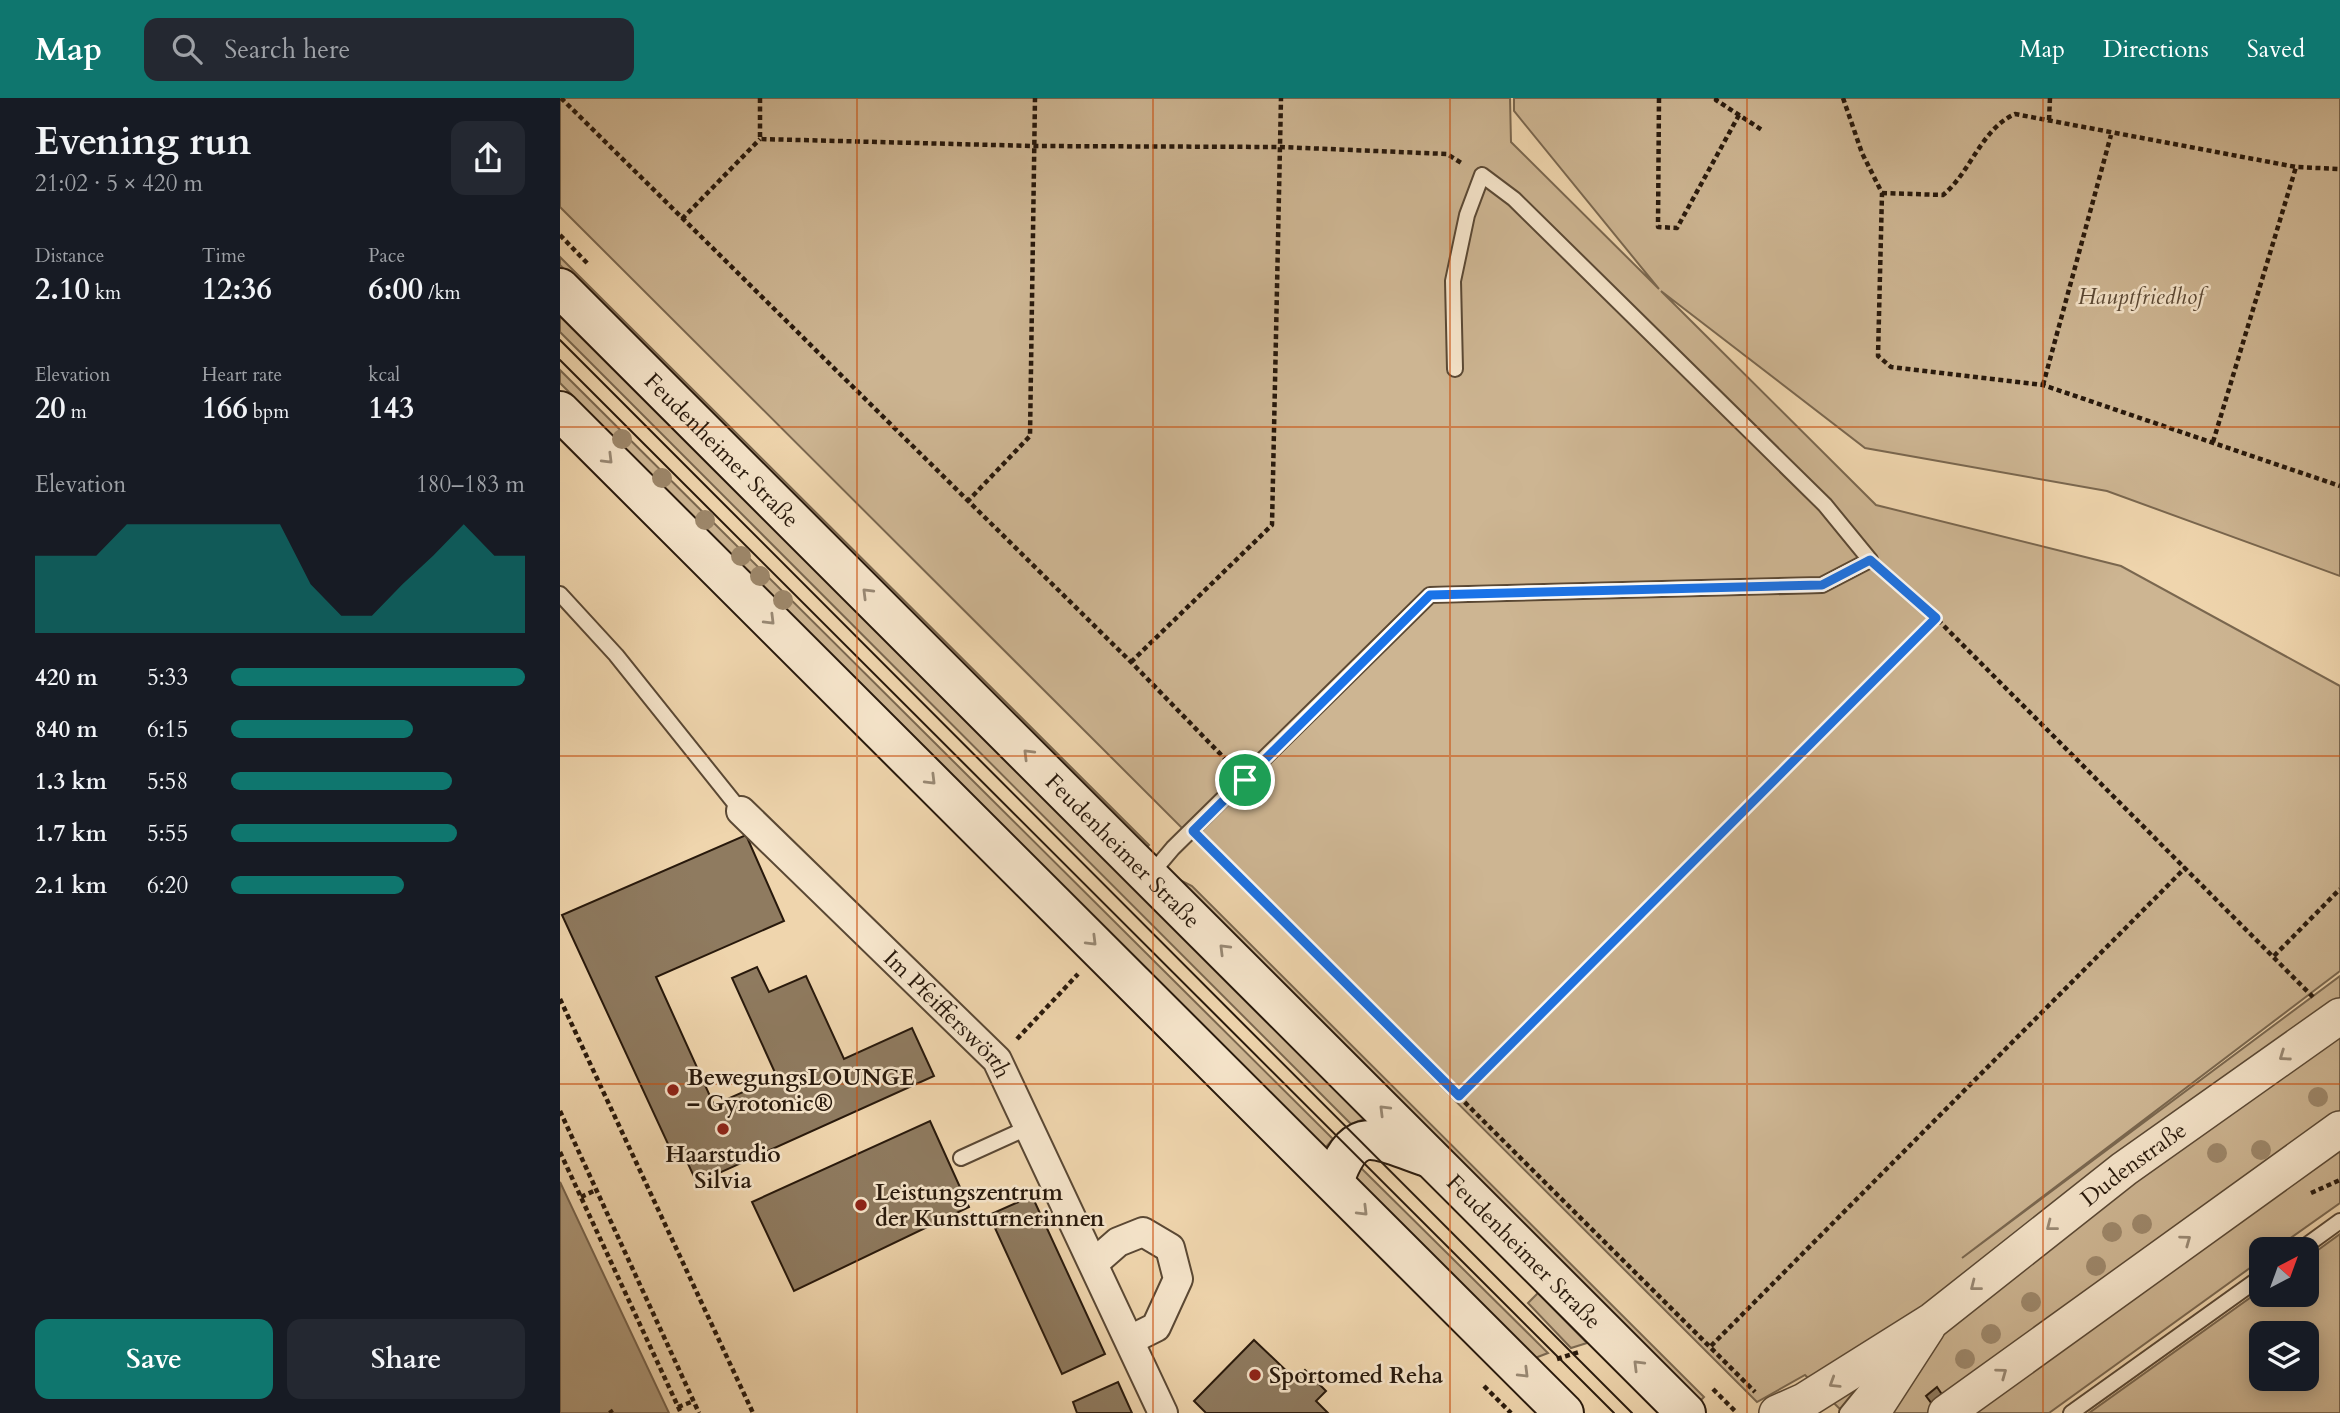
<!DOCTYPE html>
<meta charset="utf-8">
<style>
body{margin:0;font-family:Cardo,serif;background:#242831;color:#f1f3f6;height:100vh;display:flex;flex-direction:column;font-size:26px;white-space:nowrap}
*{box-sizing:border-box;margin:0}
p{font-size:23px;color:#9ea1a6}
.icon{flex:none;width:38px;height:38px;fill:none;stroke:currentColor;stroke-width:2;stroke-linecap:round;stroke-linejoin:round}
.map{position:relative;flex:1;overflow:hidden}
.details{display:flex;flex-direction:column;background:#171b24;width:560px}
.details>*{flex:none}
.needle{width:46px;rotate:41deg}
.fabs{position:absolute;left:1689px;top:1139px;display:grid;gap:14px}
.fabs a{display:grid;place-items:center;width:70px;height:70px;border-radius:14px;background:#171b24;box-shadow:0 4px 18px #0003;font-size:35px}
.pin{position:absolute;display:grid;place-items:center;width:60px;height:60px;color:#fff;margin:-30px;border:4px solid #fff;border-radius:50%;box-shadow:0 2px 7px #0007}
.round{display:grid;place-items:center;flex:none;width:74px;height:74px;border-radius:14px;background:#242831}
.headline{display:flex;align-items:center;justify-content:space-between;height:119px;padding:0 35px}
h1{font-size:38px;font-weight:600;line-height:52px}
.figures{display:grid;grid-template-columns:repeat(3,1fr);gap:10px;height:119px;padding:7px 35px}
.figures div{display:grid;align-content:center}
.figures b{font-size:30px;font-weight:600}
.figures small{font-size:19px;font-weight:400}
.figures p{font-size:19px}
.chart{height:196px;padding:14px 35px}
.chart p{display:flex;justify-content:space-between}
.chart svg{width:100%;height:126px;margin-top:7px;fill:#0f766e;opacity:.7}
.action{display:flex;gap:14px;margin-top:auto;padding:14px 35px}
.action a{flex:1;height:80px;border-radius:14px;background:#0f766e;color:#fff;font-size:28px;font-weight:600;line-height:80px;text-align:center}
.action a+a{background:#242831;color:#f1f3f6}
ul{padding:0 35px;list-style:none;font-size:23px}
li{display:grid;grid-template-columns:112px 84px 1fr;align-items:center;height:52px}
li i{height:18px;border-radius:9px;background:#0f766e}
header{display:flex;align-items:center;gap:42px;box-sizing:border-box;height:98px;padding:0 35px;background:#0f766e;color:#fff}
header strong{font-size:33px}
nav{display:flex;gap:38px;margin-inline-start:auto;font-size:24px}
.search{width:490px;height:63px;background:#242831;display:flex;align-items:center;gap:18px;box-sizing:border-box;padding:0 24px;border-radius:14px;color:#9ea1a6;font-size:26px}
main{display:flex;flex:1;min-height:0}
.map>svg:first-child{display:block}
</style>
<header>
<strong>Map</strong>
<div class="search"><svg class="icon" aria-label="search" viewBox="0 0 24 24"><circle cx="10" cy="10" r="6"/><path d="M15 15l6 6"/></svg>Search here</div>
<nav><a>Map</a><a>Directions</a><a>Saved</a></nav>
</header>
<main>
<section class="details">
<div class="headline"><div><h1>Evening run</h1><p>21:02 · 5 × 420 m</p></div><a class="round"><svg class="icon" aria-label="share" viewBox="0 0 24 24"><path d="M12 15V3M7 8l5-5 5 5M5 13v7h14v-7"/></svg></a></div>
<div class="figures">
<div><p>Distance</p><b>2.10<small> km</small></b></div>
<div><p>Time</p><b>12:36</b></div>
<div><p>Pace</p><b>6:00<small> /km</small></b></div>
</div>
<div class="figures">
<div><p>Elevation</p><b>20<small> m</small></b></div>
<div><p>Heart rate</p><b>166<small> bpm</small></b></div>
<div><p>kcal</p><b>143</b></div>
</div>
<div class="chart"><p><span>Elevation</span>180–183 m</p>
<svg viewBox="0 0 160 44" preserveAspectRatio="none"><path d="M0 44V17L10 17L20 17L30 6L40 6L50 6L60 6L70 6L80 6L90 27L100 38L110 38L120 27L130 17L140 6L150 17L160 17V44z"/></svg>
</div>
<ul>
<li><b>420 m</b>5:33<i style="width:100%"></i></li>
<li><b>840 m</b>6:15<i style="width:62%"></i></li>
<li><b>1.3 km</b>5:58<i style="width:75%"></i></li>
<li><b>1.7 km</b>5:55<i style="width:77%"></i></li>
<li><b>2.1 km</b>6:20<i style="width:59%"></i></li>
</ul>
<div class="action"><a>Save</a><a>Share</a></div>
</section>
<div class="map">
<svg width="1780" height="1315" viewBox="0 0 1780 1315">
<rect width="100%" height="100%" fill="#efd5ad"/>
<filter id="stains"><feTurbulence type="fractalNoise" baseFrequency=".00286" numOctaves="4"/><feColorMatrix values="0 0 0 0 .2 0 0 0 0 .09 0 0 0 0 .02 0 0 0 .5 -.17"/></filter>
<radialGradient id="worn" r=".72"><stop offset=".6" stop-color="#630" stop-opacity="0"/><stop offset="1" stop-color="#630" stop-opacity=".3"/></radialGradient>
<!-- green -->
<g fill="#cdb592" stroke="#7a674f" stroke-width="2" fill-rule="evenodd">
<polygon points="0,0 950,0 951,44 1099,191 954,13 954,0 1780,0 1780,478 1547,393 1305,350 1101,193 1316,407 1561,468 1780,588 1780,873 1402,1160 1780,878 1780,1105 1715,1151 1701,1152 1701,1162 1489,1315 1284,1315 1245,1277 1197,1304 0,109"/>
<polygon points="0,159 589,747 585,751 0,167"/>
<polygon points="0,215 807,1020 791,1026 0,234"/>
<polygon points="0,272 773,1041 765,1050 0,285"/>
<polygon points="614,779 632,788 1144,1299 1140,1303"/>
<polygon points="794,1063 988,1255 975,1260 789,1075"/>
<path d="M1780,1136V1315H1529L1701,1192V1197H1746L1747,1160ZM1701,1236H1746V1281H1701Z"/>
<polygon points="978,1195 1027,1245 1011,1250 968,1205"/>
</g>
<!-- water -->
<polygon fill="#ab9576" stroke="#77634c" stroke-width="2" points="0,1084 109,1315 0,1315"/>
<!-- building -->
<g fill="#8f7b60" stroke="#28190c" stroke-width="2">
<polygon points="186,737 224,823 96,879 154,1007 217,979 172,880 197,869 209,894 246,878 284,961 352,930 374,978 137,1085 123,1055 114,1059 2,817"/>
<polygon points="370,1023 409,1109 234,1193 192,1104"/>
<polygon points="472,1098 545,1256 502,1276 429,1117"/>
<polygon points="694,1242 736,1282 745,1272 766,1293 756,1303 768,1315 646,1315 634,1303"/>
<polygon points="558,1284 572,1315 517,1315 513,1304"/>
<polygon points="1377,1289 1383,1298 1372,1306 1366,1298"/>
</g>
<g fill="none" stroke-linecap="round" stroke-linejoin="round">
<!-- service casing -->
<g stroke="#5a4834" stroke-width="18">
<g id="service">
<polyline points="0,496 56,557 181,713"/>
<polyline points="591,776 613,750 870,497 1262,487 1310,462 1265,407 954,101 922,77 907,117 893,183 895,271"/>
<polyline points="401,1060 467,1030"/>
<polyline points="1740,1152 1780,1123"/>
<polyline points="1287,1315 1322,1272"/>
<polyline points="1511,1315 1701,1179"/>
</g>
</g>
<!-- minor casing -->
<g stroke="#5a4834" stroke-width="32">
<g id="minor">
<path id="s1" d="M181,713L437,962L603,1315"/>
<polyline points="534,1165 558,1144 583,1134 610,1150 618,1181 596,1229 570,1242"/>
</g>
</g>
<!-- tertiary casing -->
<g stroke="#5a4834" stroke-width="38">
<g id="tertiary">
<path id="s2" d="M1217,1315L1244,1303L1373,1222L1564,1071L1780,918"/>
<polyline points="1312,1315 1367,1230"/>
<polyline points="1386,1315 1780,1031"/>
</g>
</g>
<!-- secondary casing -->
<g stroke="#28190c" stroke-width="42">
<g id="secondary">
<path id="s3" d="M0,190L1126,1315"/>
<polyline points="0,313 1004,1315"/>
<path d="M774,1084C795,1021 818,1043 867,1059"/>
</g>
</g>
<!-- path -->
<g stroke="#28190c" stroke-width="4.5" stroke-dasharray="5 3.5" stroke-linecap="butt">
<polyline points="1,0 571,564 670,666"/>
<polyline points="200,0 200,41 474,48 721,49 887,56 903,66"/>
<polyline points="1099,0 1098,129 1117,130 1179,17"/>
<polyline points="1157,0 1156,2 1202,32"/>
<polyline points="1283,0 1302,55 1322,95 1318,258 1331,269 1483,287 1780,388"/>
<polyline points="1489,22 1490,0"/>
<path d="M1322,95L1383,97C1411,74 1421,31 1455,16L1736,69L1780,71"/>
<polyline points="122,121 200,41"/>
<polyline points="0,137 28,166"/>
<polyline points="1483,287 1551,37"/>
<polyline points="1653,344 1736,69"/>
<polyline points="407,404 470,338 475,0"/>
<polyline points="1327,477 1376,520 1753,899"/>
<polyline points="571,564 712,427 721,0"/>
<polyline points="646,746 1195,1294"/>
<polyline points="1714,858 1780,791"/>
<polyline points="0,901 193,1315"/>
<polyline points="457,941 518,876"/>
<polyline points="899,998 1376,520"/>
<polyline points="0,1013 139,1315"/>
<polyline points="0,1054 121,1315"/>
<polyline points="1751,1095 1780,1082"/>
<polyline points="21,1099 36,1092"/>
<polyline points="1151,1248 1626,769"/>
<polyline points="997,1261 1019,1254"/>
<polyline points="924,1288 951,1315"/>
<polyline points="1153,1291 1177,1315"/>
<polyline points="118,1309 134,1303"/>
<polyline points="50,1312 52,1315"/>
</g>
<!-- service -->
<use href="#service" stroke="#f5e4ca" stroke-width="14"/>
<!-- minor -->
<use href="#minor" stroke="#f5e4ca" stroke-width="28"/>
<!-- tertiary -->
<use href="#tertiary" stroke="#f5e4ca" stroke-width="35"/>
<!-- secondary -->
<use href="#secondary" stroke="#f5e4ca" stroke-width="38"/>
<!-- tram -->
<g stroke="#28190c" stroke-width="2">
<polyline points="0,242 1072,1315"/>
<polyline points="0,262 1054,1315"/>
</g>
</g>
<!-- trees -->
<g fill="#9d876a">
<circle cx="62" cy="341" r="10"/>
<circle cx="102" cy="380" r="10"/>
<circle cx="145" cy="422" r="10"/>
<circle cx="181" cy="458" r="10"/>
<circle cx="200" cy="478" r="10"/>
<circle cx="223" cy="502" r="10"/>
<circle cx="1758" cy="999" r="10"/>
<circle cx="1701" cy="1052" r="10"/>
<circle cx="1657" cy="1055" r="10"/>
<circle cx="1582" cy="1126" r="10"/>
<circle cx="1552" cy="1134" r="10"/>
<circle cx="1536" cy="1168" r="10"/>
<circle cx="1471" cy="1204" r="10"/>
<circle cx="1431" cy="1236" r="10"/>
<circle cx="1405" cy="1261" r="10"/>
</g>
<!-- one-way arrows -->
<defs><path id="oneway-chevron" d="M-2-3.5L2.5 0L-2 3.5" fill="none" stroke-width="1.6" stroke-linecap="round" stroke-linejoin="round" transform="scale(1.75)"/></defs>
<g stroke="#998974">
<use href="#oneway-chevron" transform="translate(48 361) rotate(45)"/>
<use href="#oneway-chevron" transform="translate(307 495) rotate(-135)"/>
<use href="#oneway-chevron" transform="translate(210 522) rotate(45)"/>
<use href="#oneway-chevron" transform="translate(468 656) rotate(-135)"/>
<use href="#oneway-chevron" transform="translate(371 682) rotate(45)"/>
<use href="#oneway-chevron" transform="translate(532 843) rotate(45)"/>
<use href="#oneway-chevron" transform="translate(664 851) rotate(-135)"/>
<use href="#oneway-chevron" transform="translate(1724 958) rotate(145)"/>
<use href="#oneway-chevron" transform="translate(824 1012) rotate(-135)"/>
<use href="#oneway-chevron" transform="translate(803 1113) rotate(45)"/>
<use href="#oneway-chevron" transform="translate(1491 1128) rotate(142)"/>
<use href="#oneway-chevron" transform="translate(1626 1142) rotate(-36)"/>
<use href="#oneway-chevron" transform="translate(1415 1188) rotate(142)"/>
<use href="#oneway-chevron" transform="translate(1078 1267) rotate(-135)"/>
<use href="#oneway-chevron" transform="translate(964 1275) rotate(45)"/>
<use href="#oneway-chevron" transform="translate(1442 1275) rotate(-36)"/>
<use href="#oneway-chevron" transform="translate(1274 1285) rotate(148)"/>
</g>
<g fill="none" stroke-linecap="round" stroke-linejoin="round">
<!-- route casing -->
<g stroke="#fff" stroke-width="14">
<polygon id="route" points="1310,462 1376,520 899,998 633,733 870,497 1262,487"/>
</g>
<!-- route -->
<use href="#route" stroke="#1a73e8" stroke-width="9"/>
</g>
<!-- grid -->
<path fill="none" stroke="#cb4f0c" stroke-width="2" stroke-opacity="0.55" d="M297,0V1315M593,0V1315M890,0V1315M1187,0V1315M1483,0V1315M0,329H1780M0,658H1780M0,986H1780"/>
<!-- markers -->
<g fill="#8f2418" stroke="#f5e4ca" stroke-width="2.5">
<circle cx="113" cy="992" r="7"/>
<circle cx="163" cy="1031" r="7"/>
<circle cx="301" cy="1107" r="7"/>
<circle cx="695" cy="1277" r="7"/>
</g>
<g text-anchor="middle" stroke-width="5" stroke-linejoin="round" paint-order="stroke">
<!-- park labels -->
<g font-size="23" font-style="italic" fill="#5a4834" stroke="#f5e4ca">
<text x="1581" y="206">Hauptfriedhof</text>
</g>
<!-- street labels -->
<g font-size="23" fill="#28190c" stroke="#f5e4ca">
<text dy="8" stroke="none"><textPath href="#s3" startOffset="229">Feudenheimer Straße</textPath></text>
<text dy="8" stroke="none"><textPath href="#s3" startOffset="796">Feudenheimer Straße</textPath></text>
<text dy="8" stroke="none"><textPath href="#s1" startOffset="290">Im Pfeifferswörth</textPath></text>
<text dy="8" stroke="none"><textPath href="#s2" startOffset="436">Dudenstraße</textPath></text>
<text dy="8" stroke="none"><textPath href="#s3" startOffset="1363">Feudenheimer Straße</textPath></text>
</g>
<!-- poi labels -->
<g font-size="23" font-weight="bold" fill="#28190c" stroke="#f5e4ca" text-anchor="start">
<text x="127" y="987">BewegungsLOUNGE<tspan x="127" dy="26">– Gyrotonic®</tspan></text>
<text x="163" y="1064" text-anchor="middle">Haarstudio<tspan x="163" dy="26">Silvia</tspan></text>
<text x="315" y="1102">Leistungszentrum<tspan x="315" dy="26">der Kunstturnerinnen</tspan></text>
<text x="709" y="1285">Sportomed Reha</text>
</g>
</g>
<rect width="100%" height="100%" filter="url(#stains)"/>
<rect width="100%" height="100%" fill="url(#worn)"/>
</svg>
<div class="fabs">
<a><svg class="needle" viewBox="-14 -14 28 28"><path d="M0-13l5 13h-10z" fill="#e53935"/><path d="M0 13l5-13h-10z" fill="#9ea1a6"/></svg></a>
<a><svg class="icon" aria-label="layers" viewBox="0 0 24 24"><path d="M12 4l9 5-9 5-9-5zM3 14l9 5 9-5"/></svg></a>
</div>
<div class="pin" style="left:685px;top:682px;background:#1e9e55"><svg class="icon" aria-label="arrive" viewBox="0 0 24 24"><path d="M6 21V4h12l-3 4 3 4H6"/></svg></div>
</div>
</main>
